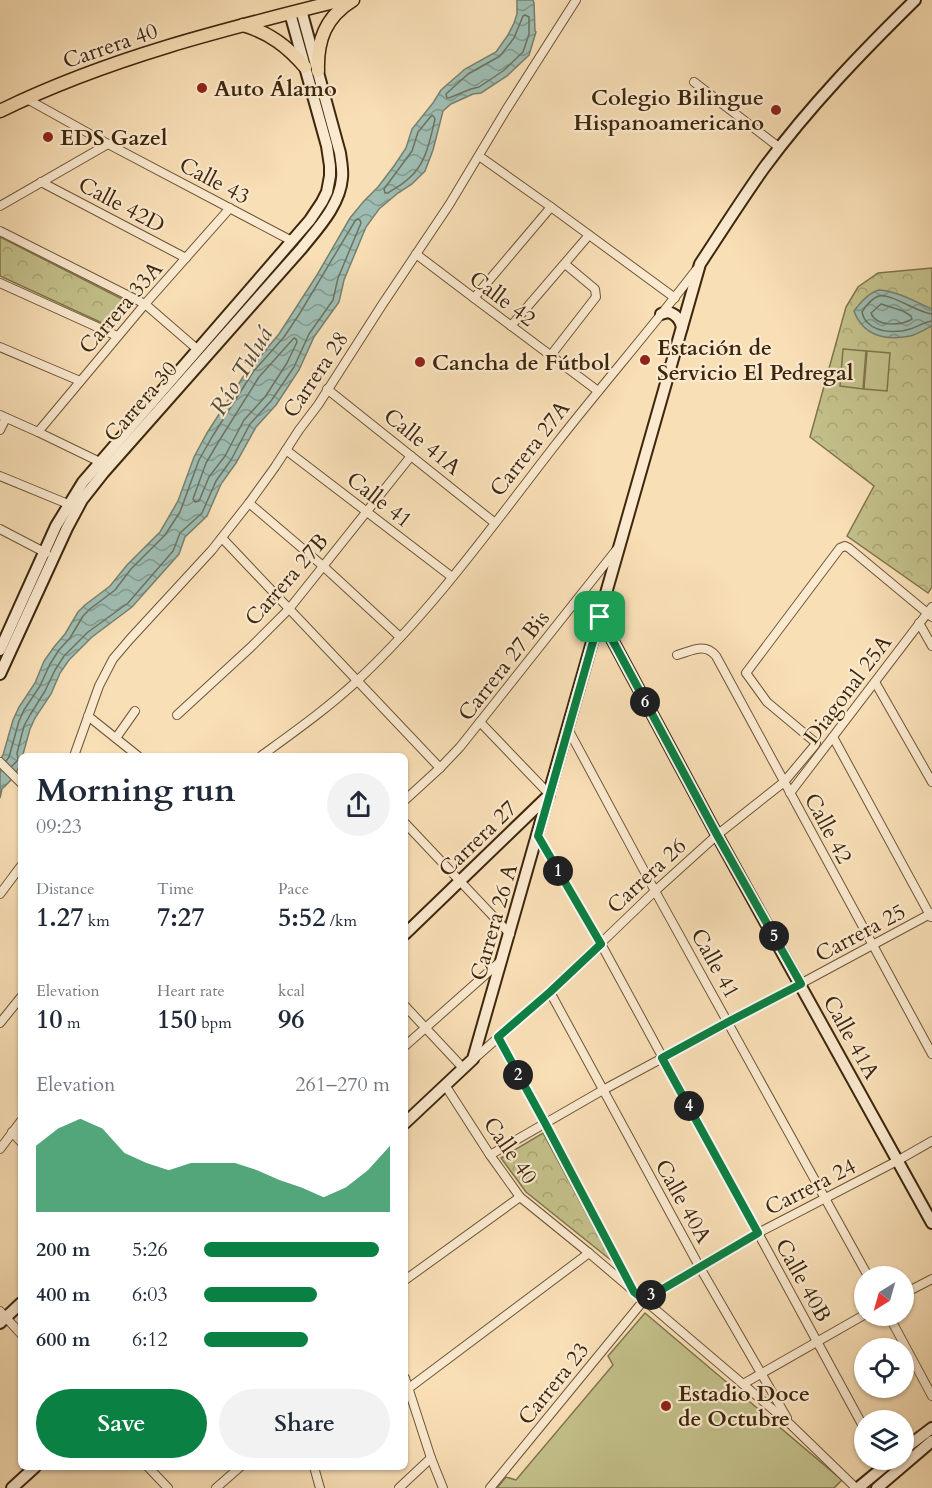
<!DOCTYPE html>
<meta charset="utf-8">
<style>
body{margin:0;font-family:Cardo,serif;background:#f2f2f3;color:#1f2937;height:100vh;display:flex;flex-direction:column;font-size:22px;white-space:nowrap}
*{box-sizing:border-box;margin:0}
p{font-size:20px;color:#747a83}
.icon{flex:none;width:33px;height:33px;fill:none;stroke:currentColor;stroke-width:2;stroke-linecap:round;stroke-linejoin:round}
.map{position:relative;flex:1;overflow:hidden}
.sheet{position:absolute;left:18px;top:753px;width:390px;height:717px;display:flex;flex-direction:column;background:#fff;border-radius:9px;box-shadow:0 2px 4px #0004}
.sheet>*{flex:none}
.needle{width:39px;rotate:217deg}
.buttons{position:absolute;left:854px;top:1266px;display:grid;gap:12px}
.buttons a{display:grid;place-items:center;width:60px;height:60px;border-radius:50%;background:#fff;box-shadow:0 2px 4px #0004;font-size:30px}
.pin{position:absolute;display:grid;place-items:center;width:51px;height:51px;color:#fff;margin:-26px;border-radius:12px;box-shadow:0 3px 9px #0006}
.km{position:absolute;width:30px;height:30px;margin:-15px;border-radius:50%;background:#222;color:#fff;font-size:16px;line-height:30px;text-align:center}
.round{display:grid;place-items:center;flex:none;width:63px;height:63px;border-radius:32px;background:#f2f2f3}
.summary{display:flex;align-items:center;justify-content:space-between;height:102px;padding:0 18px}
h1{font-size:33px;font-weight:800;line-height:45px}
.figures{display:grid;grid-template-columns:repeat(3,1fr);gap:9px;height:102px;padding:6px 18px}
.figures div{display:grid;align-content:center}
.figures b{font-size:26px;font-weight:800}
.figures small{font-size:16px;font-weight:400}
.figures p{font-size:16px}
.chart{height:168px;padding:12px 18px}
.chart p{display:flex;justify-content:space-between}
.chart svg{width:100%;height:108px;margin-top:6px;fill:#0b8043;opacity:.7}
.primary-button{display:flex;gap:12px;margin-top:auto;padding:12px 18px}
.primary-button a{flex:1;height:69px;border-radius:36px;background:#0b8043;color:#fff;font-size:24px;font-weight:800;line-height:69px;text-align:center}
.primary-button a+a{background:#f2f2f3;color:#1f2937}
ul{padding:0 18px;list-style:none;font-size:20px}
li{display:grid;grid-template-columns:96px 72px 1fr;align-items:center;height:45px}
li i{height:15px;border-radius:8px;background:#0b8043}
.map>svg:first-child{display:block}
</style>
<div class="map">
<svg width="932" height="1488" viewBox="0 0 932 1488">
<defs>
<pattern id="forest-crowns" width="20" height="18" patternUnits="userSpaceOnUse" patternTransform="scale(1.5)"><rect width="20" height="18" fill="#c3c08a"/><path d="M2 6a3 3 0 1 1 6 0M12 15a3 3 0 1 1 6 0" fill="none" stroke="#a8a576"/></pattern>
<pattern id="water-waves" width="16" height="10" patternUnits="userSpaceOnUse" patternTransform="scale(1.5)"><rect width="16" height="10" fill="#9ebcb1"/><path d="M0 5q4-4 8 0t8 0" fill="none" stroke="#82998e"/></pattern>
</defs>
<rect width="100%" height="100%" fill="#f9dfb6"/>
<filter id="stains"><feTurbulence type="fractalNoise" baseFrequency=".00333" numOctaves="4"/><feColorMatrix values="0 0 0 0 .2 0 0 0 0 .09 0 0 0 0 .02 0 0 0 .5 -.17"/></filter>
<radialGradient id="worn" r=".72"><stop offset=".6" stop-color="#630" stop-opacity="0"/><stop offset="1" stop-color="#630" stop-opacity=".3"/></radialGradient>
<!-- forest -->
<g fill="url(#forest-crowns)" stroke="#80744c" stroke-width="1.5">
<polygon points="0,237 132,304 113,328 0,276"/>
<polygon points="932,268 932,587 928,593 847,536 874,486 810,437 846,307 858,287 878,273"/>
<polygon points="543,1133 612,1261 526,1192 501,1158"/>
</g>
<!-- pitch -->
<g fill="#c3c08a" stroke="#80744c" stroke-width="1.5">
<polygon points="843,349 866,351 863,389 840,386"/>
<polygon points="867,351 890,353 887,391 864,389"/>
<polygon points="645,1313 842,1480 834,1488 497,1488 506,1477 516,1480 613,1365 608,1356"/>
</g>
<!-- water -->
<g fill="url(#water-waves)" stroke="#77806f" stroke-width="1.5">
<polygon points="517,0 533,0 534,3 535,31 536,32 529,55 507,76 481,93 473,94 451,104 443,111 433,150 425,171 412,184 398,193 379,209 366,227 344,280 339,302 314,337 299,370 276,405 256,427 236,463 221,484 207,516 185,537 179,554 132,607 92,637 69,660 60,673 51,694 35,718 30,729 20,765 13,778 2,789 0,798 0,760 3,755 13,720 19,707 35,683 44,661 54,647 65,634 78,612 85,605 110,586 127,565 160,532 178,501 194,457 207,433 243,377 279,334 317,275 350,218 364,201 378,187 394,166 406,148 412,129 433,103 441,90 465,69 496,52 508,35 514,23 517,14"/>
<path d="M879,290C897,291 916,302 932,309V326C925,329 918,334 910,336C886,341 863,336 854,311C860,303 870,292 879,290Z"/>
</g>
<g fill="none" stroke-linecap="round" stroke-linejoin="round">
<!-- shore -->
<g stroke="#6e725f" stroke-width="1.5">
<polygon points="525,15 529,17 529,34 523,52 503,71 479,87 471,89 449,98 447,98 446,94 468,74 500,56 514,38 523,16"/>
<path d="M432,115L434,117L435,119C430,140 426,165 408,179C402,185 395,188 388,193H385L384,189L412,151L418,132Z"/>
<path d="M881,304L903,311L911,316L912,319C901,326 876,327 871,313Z"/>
<path d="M932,314C918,313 891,293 879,296C872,298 865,307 862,312C863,317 865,321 869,324C879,333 898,333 910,329C918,327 924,322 932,321"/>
<polygon points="294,338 296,339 297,342 287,363 265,397 244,420 225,456 209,477 199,501 195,502 193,499 206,463 219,441 259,377"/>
<polyline points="6,761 9,757 19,721 24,710 40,686 50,664 59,650 70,638 83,616 90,609 115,590 131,569 165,535 180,512 199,460 212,437 253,372 284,337 300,313 355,221 357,219 360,220 361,223 338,278 333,300 309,334 294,367 271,401 250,424 231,460 216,481 202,513 180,533 173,551 128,603 88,632 64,656 55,670 45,691 30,715 24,726 17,753 18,760 12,766"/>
</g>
<!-- street casing -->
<g stroke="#6c5537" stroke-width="10">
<g id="street">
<polyline points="694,82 780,148"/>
<polyline points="27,99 108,144 292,241"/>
<polyline points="479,156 551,207 675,298"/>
<polyline points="41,182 186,258"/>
<polyline points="0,206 108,144"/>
<polyline points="0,231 145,304 197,349"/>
<polyline points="416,254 474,298 598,391"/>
<polyline points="0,283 117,336"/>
<polyline points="474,298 551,207"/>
<polyline points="511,326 589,235"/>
<polyline points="0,347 80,381"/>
<polyline points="551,355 596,297 595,289 565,264"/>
<polyline points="327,389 495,523"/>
<polyline points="0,415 38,432 102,463"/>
<polyline points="0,430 6,418"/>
<polyline points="38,432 145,304 230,208"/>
<polyline points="286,450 452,577"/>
<polyline points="0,476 68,504"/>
<polyline points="249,503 323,566 400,637"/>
<polyline points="0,529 46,553"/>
<polyline points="222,538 440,768"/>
<polyline points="919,623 932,646"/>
<path d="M677,655C691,651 705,642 716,656L932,1054"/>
<polyline points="875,682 932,782"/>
<polyline points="177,715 251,647 289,609 411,456"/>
<polyline points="88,716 138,756"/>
<polyline points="480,722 550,795"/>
<polyline points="568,729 655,891 868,1276"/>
<polyline points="833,737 931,917"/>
<polyline points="116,738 135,711"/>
<polyline points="74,756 99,686 113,659 130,639 212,550 249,503 275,467 299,430 318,405 382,305 449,205 506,110 576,0"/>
<path d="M261,756C294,732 328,708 358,680C433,610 493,525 556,444C602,385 651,329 696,270"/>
<polyline points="0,762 21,783"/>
<polyline points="790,793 932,607"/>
<polyline points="405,800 440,768 460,747 617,549"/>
<polyline points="405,823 510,934"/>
<polyline points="538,836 601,944 864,1428"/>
<polyline points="0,894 21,866"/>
<polyline points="550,992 699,1266 787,1418"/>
<polyline points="405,1006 463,1068"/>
<polyline points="0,1023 21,997"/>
<polyline points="497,1037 545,1123 632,1288"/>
<polyline points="405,1046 502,960"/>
<polyline points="475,1058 550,992 655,891 717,835 784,782 815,745 816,743 767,702 746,673 840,548 845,546 849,548 932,617"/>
<polyline points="445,1085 490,1155 520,1197 589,1253 791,1425 856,1488"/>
<polyline points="12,1132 21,1142"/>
<polyline points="0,1149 21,1121"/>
<polyline points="490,1155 603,1090 932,913"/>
<polyline points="405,1280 520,1197"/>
<polyline points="903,1294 932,1279"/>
<polyline points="0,1311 21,1334"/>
<polyline points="889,1316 932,1396"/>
<polyline points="405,1378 431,1458 443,1488"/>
<polyline points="743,1384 864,1315"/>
<polyline points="409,1388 589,1253"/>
<polyline points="148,1467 168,1488"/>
<polyline points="314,1467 320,1488"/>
<polyline points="216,1488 240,1467"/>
<polyline points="399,1488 431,1458"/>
<polyline points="490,1488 644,1300 758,1233 897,1161 932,1141"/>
</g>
</g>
<!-- secondary casing -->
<g stroke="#3d270d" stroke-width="14">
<g id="secondary">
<path d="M661,314L668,312C676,314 680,319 682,327"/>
<polyline points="600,617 717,835 932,1223"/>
<polyline points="0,650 56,526 83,482 310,220 322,202 327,192 330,176 330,166 327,146 290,13"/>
<path d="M0,674L67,528L82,500L104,472L302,248C318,228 340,205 342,178C343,170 341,161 340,153L301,10"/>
<polyline points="405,934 549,795"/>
<path d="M405,1123L473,1059L700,264C721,232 742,199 764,168C809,107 861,53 915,0"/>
<polyline points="0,1323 21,1303"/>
<polyline points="903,1450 932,1428"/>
<polyline points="12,1488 35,1467"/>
<polyline points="858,1488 892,1460"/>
<polyline points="877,1488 932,1441"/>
</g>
</g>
<!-- primary casing -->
<g stroke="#3d270d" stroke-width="15">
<g id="primary">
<path d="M243,25C270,33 288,47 305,67"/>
<path d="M318,71C317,41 325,17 353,0"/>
<path d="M0,111C108,58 225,29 342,0"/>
</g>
</g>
<!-- street -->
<use href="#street" stroke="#fbead0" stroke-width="8"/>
<!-- secondary -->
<use href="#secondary" stroke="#fbead0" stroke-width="10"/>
<!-- primary -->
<use href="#primary" stroke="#f9dfb6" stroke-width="12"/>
</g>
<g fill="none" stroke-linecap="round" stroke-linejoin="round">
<!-- route casing -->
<g stroke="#fff" stroke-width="12">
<polygon id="route" points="600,617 717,835 801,984 728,1022 662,1058 758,1233 644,1300 634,1292 545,1123 498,1037 550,992 601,944 538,836"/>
</g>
<!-- route -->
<use href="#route" stroke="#0b8043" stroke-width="8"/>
</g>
<!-- markers -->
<g fill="#8f2418" stroke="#fbead0" stroke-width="2">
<circle cx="202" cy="88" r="6"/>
<circle cx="776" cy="110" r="6"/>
<circle cx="48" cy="137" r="6"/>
<circle cx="645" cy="360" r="6"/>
<circle cx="420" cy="362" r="6"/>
<circle cx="666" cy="1406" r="6"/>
</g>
<g text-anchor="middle" stroke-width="4.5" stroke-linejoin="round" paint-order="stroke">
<!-- street labels -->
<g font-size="22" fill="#3d270d" stroke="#fbead0">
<text transform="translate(110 45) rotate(-19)" y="8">Carrera 40</text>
<text transform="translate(215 180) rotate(28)" y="8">Calle 43</text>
<text transform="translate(122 204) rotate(28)" y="8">Calle 42D</text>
<text transform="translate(503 298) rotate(37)" y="8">Calle 42</text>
<text transform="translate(120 307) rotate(-49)" y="8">Carrera 33A</text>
<text transform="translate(315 374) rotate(-56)" y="8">Carrera 28</text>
<text transform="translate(140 401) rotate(-49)" y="8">Carrera 30</text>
<text transform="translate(423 441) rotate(39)" y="8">Calle 41A</text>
<text transform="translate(529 448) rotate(-52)" y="8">Carrera 27A</text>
<text transform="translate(380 499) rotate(38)" y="8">Calle 41</text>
<text transform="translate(286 579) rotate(-49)" y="8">Carrera 27B</text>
<text transform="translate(503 665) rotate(-52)" y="8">Carrera 27 Bis</text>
<text transform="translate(847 689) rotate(-53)" y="8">Diagonal 25A</text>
<text transform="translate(829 828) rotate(62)" y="8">Calle 42</text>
<text transform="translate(477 838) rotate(-44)" y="8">Carrera 27</text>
<text transform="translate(646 875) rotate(-43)" y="8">Carrera 26</text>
<text transform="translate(493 922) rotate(-74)" y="8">Carrera 26 A</text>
<text transform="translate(860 932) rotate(-28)" y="8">Carrera 25</text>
<text transform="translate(716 963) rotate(61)" y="8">Calle 41</text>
<text transform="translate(852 1037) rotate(61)" y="8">Calle 41A</text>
<text transform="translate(511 1150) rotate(55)" y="8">Calle 40</text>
<text transform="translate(810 1186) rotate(-27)" y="8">Carrera 24</text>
<text transform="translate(684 1201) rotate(61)" y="8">Calle 40A</text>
<text transform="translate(804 1280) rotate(61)" y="8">Calle 40B</text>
<text transform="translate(553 1383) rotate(-51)" y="8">Carrera 23</text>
</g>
<!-- poi labels -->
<g font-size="22" font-weight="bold" fill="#3d270d" stroke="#fbead0" text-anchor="start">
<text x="214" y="96">Auto Álamo</text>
<text x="764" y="105" text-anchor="end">Colegio Bilingue<tspan x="764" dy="25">Hispanoamericano</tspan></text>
<text x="60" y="145">EDS Gazel</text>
<text x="657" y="355">Estación de<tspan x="657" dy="25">Servicio El Pedregal</tspan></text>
<text x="432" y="370">Cancha de Fútbol</text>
<text x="678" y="1401">Estadio Doce<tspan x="678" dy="25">de Octubre</tspan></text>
</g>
<!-- water labels -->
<g font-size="24" font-style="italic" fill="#554c36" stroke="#fbead0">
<text transform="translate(241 371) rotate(-59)" y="8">Río Tuluá</text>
</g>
</g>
<rect width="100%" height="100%" filter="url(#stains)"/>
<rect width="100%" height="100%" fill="url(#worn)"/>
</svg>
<div class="buttons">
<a><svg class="needle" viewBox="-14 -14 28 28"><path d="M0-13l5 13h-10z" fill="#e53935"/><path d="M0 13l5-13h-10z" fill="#747a83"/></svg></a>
<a><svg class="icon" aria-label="locate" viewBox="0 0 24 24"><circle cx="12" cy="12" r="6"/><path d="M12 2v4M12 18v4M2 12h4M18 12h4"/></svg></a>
<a><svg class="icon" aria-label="layers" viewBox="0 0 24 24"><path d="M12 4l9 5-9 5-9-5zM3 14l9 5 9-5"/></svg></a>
</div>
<div class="pin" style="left:600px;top:617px;background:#1e9e55"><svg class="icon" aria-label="arrive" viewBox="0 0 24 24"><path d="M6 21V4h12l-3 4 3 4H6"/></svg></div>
<b class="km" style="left:558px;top:871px">1</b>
<b class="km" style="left:518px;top:1075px">2</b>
<b class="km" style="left:651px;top:1295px">3</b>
<b class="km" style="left:689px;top:1106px">4</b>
<b class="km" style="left:774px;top:936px">5</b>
<b class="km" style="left:645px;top:702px">6</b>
<section class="sheet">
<div class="summary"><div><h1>Morning run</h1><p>09:23</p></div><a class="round"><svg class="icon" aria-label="share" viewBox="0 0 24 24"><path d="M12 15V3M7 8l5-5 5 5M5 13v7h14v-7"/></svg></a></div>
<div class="figures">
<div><p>Distance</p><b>1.27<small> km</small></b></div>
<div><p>Time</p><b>7:27</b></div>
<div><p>Pace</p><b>5:52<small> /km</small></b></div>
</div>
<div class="figures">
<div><p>Elevation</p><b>10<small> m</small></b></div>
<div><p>Heart rate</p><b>150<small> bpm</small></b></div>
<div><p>kcal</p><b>96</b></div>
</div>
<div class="chart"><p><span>Elevation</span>261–270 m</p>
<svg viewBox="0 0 160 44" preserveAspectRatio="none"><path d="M0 44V17L10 10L20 6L30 10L40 20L50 24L60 27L70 24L80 24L90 24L100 27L110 31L120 34L130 38L140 34L150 27L160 17V44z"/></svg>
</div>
<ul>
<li><b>200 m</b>5:26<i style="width:94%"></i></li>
<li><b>400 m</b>6:03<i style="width:61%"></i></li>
<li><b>600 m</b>6:12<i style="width:56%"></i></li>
</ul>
<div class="primary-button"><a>Save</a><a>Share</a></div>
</section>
</div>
